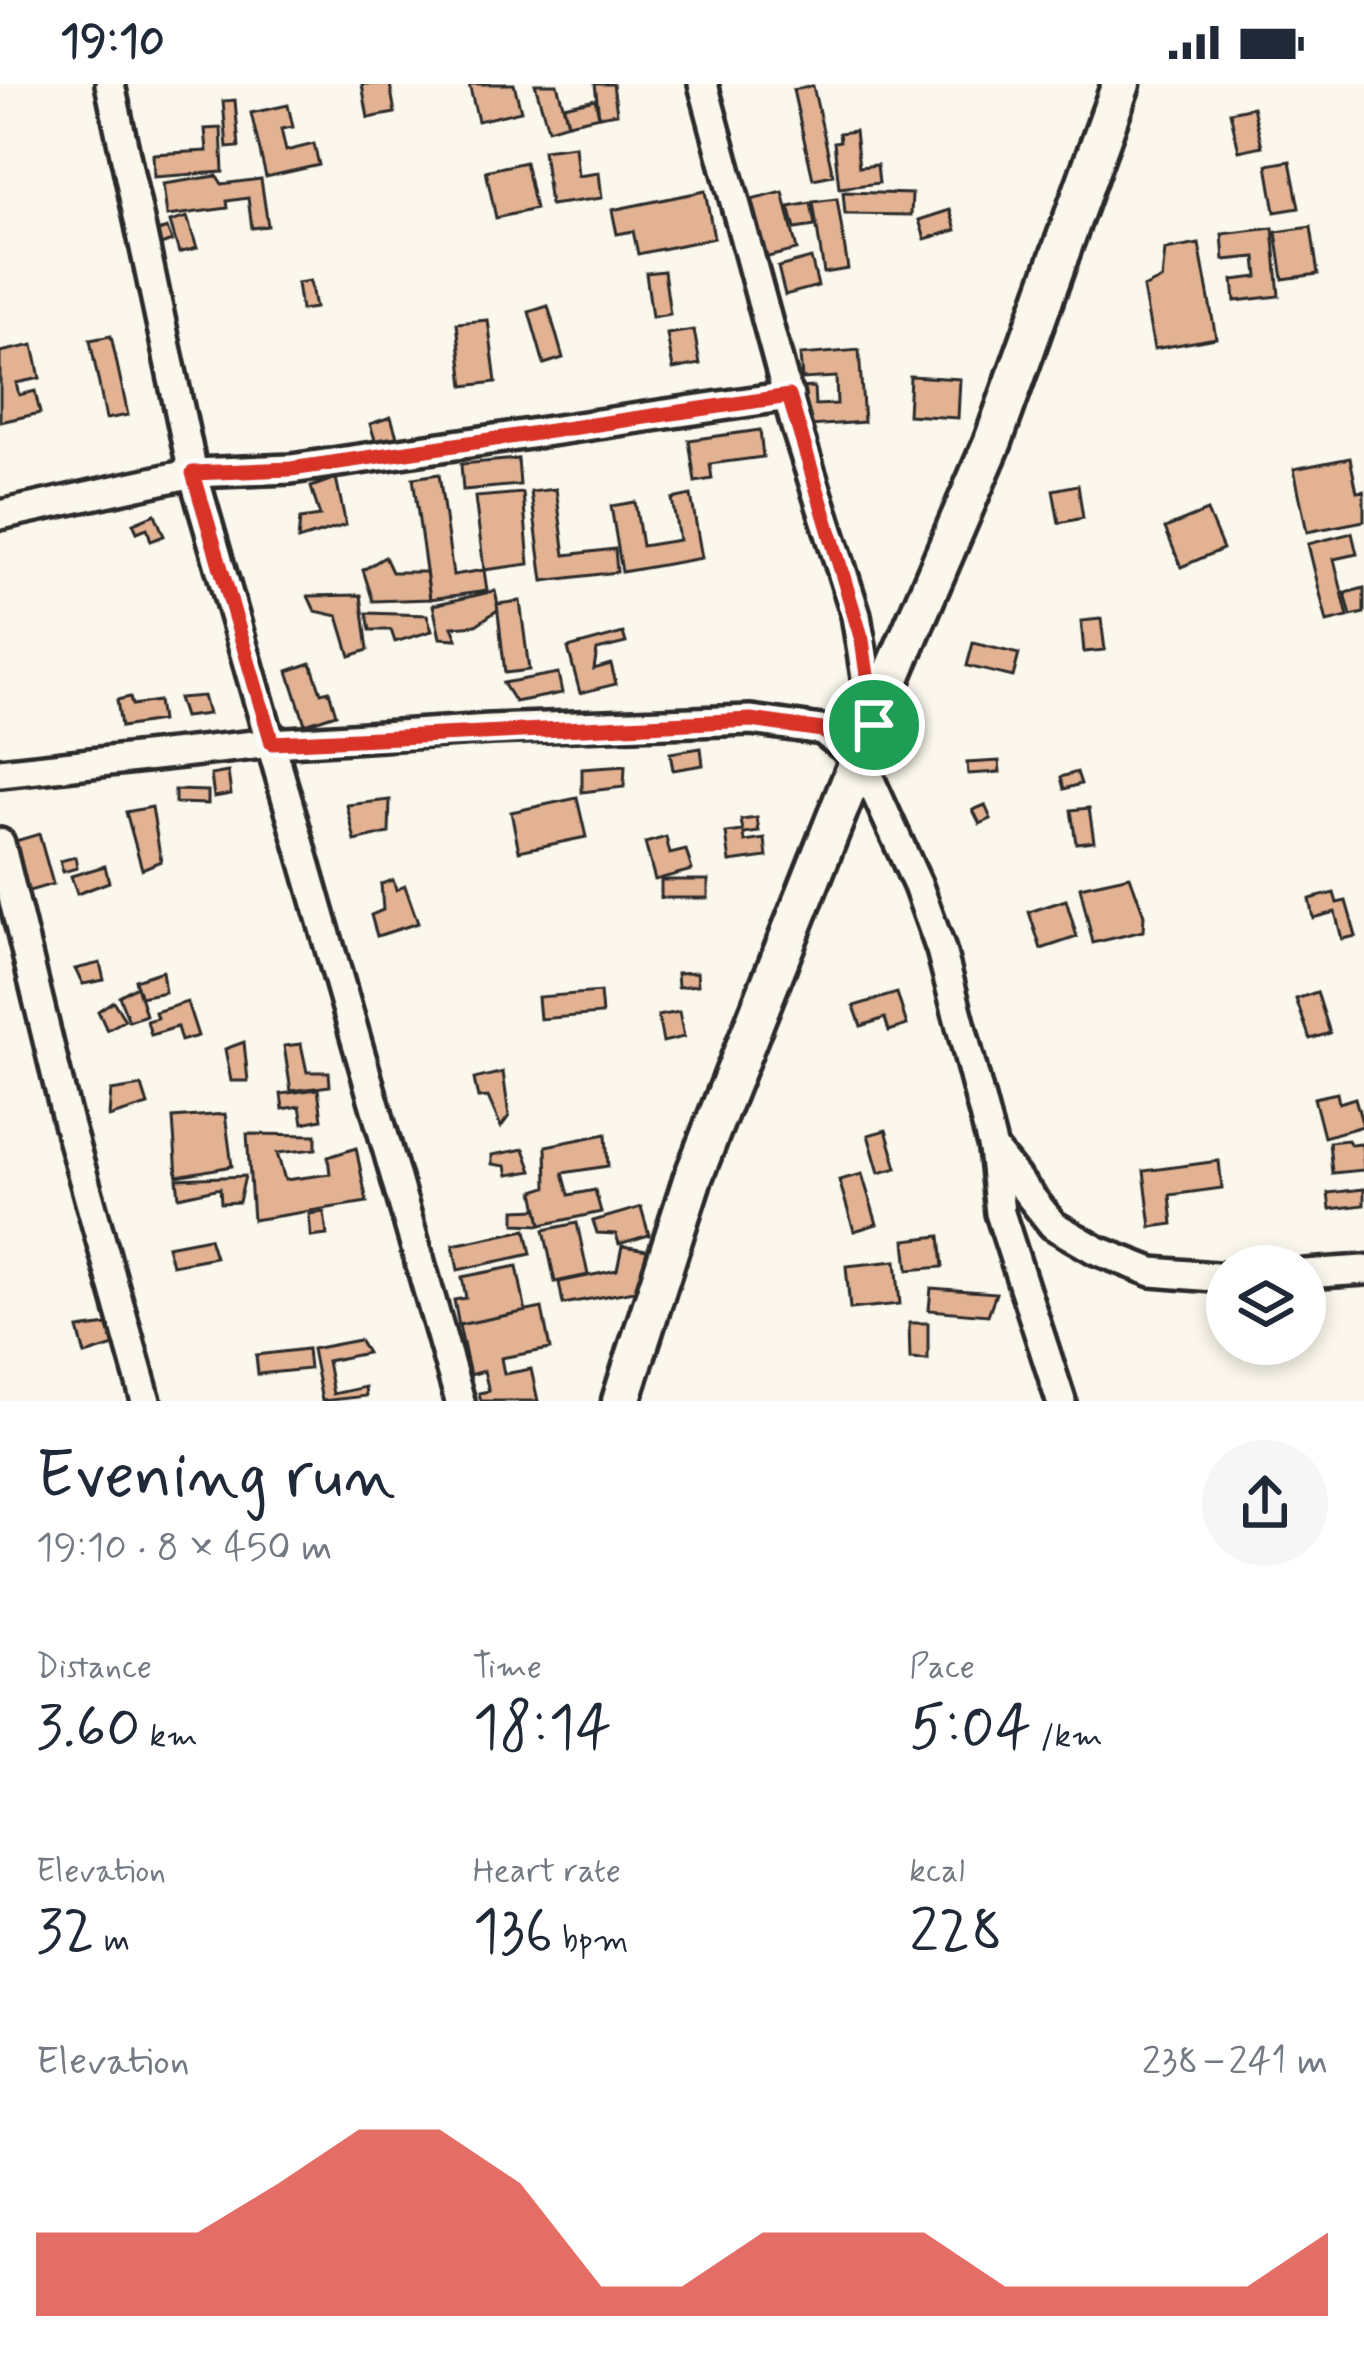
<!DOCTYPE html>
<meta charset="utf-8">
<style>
body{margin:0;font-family:Mynerve,sans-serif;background:#f6f6f7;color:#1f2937;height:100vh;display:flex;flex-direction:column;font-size:45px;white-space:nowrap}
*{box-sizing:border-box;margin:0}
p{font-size:39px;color:#747a83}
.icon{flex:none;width:66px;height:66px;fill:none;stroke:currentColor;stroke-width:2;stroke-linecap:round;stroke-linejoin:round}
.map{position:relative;height:1317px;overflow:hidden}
.panel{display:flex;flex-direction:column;background:#fff;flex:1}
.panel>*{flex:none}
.controls{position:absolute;left:1206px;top:1161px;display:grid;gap:24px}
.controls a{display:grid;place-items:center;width:120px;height:120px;border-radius:50%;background:#fff;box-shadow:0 6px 18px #0003;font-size:60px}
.pin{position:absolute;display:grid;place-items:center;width:102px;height:102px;color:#fff;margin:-51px;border:6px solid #fff;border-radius:50%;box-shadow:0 3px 12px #0007}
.round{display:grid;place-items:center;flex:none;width:126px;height:126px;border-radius:63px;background:#f6f6f7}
.head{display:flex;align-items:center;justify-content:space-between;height:204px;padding:0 36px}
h1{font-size:66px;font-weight:600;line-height:90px}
.metrics{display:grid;grid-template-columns:repeat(3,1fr);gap:18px;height:204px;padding:12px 36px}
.metrics div{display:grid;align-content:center}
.metrics b{font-size:60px;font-weight:600}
.metrics small{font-size:33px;font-weight:400}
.metrics p{font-size:33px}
.chart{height:336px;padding:24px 36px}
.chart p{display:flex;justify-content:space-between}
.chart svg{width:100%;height:216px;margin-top:12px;fill:#d93025;opacity:.7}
.status{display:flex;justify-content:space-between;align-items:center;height:84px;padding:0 60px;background:#fff;direction:ltr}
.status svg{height:33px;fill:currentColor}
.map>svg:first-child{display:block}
</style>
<div class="status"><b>19:10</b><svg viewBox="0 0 49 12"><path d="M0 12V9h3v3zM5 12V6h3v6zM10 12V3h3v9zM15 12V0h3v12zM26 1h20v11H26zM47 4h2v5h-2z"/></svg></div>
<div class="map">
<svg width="1364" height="1317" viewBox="0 0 1364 1317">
<rect width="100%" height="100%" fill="#fbf7ec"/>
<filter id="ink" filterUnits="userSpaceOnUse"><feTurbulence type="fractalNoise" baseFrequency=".00833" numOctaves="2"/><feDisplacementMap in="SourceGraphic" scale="24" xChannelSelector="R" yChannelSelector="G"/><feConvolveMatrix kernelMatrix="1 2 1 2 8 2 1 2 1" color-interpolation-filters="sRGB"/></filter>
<g filter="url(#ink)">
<!-- building -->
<g fill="#e2b293" stroke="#2b2b2b" stroke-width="3">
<polygon points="362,0 390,0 395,29 368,34"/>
<polygon points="469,0 514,0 521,27 478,37"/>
<polygon points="535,0 557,0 568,39 548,45"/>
<polygon points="595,0 613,0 617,29 599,32"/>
<polygon points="813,2 833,91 813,95 793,6"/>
<polygon points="595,15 599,32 568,39 564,22"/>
<polygon points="235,16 239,63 227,64 223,17"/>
<polygon points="288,21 293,43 281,45 286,67 314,60 319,81 266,93 251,29"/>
<polygon points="1253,23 1262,62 1239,67 1230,28"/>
<polygon points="221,44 223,88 154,93 153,70 207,67 205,45"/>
<polygon points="855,47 859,83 877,81 879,99 839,104 834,58 840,57 839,49"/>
<polygon points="575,62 578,92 599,89 602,114 550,121 543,66"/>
<polygon points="1290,77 1299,124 1275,128 1267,81"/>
<polygon points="525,78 535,125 496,134 486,87"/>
<polygon points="217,92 222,100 261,95 268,142 252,144 248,114 227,117 228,124 167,132 163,100"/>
<polygon points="705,107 714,154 638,170 633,147 617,150 612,126"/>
<polygon points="783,108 797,166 764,174 751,116"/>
<polygon points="843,108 912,110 911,131 845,130"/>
<polygon points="837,115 848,185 824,189 813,118"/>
<polygon points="811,119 815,142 795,145 789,123"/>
<polygon points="950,126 956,146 925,155 919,136"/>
<polygon points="187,133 197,164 179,169 170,138"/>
<polygon points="1311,143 1318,190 1283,195 1276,148"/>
<polygon points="167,144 172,157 158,162 153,149"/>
<polygon points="1273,144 1279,212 1235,217 1233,196 1258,193 1256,173 1224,176 1222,150"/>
<polygon points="1199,160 1216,254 1154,265 1143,204 1162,195 1165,166"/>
<polygon points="811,174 818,202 785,211 778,183"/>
<polygon points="664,187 670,230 652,233 646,189"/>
<polygon points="310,197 315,224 301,226 297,199"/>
<polygon points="548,222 563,274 544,280 529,228"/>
<polygon points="488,236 496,298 464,302 457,239"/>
<polygon points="694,246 700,280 673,285 667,250"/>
<polygon points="111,252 128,331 106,335 90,256"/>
<polygon points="33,261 40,294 16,299 19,311 35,307 40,329 0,338 0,268"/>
<polygon points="859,266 864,338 796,343 793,304 814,303 815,321 837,320 836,293 802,295 800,271"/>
<polygon points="910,292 960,295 958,334 908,331"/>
<polygon points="391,333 397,353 376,359 370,340"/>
<polygon points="760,346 763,373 710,380 712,395 695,398 689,356"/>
<polygon points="1350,374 1357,408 1364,407 1364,437 1307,448 1294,385"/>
<polygon points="518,375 520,401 463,406 461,380"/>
<polygon points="439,390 453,491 484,486 487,507 430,515 413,394"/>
<polygon points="336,394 346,441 298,456 300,435 320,432 311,403"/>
<polygon points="1078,401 1083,434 1059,439 1053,406"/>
<polygon points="556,405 565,471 615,465 617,488 543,497 531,408"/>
<polygon points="523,409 529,480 484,486 475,413"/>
<polygon points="691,411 702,474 622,488 611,422 635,418 642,462 679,456 672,415"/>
<polygon points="1207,427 1223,465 1181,483 1165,444"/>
<polygon points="155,430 164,452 151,457 147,444 137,448 133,439"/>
<polygon points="1352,449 1357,470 1334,475 1348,533 1327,538 1308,460"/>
<polygon points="385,473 392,488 426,488 430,515 373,517 363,486"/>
<polygon points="1364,504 1364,529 1351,532 1345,509"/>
<polygon points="495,507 499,525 476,541 452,543 457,555 440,554 433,521"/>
<polygon points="361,511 368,566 350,572 338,532 315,527 308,512"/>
<polygon points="520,517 529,586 505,589 497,520"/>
<polygon points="367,529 427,531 432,547 395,558 391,546 370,546"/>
<polygon points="1101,535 1105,566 1084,568 1081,537"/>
<polygon points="623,549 626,559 597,566 594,585 611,580 616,600 580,609 568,564"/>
<polygon points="973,559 1019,570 1013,593 967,582"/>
<polygon points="311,579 321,609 329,607 336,630 305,640 288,587"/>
<polygon points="558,589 562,609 515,618 503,599"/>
<polygon points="203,612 208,630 184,633 178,614"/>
<polygon points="130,613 132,621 158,617 161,637 121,643 117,616"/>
<polygon points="701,664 703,681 673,686 670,669"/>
<polygon points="999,677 1000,688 968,690 967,679"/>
<polygon points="625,682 624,703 582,708 582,685"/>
<polygon points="228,688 231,710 214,713 211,691"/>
<polygon points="1077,688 1081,700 1064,705 1061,693"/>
<polygon points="175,706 208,707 208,720 175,719"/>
<polygon points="577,714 586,753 519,767 511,728"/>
<polygon points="390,716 389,749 355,757 347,721"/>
<polygon points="985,721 991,735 980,740 973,726"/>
<polygon points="152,723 161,777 142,785 126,728"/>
<polygon points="1089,724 1094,757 1076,759 1071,726"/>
<polygon points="757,734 759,748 744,750 745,758 765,755 767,773 730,778 726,749 743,747 741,736"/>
<polygon points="39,750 53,800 26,808 12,758"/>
<polygon points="666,753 670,770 686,766 692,786 655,796 645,759"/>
<polygon points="75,773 77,784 63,788 60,777"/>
<polygon points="105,782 109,798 77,810 71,792"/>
<polygon points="1130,792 1144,831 1143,847 1093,859 1080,803"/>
<polygon points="393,796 396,806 405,802 418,839 377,852 371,831 383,826 381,800"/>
<rect x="661" y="796" width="47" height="18"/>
<polygon points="1334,809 1337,819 1346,817 1356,852 1342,855 1335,828 1313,834 1309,815"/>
<polygon points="1066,816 1077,853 1041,865 1029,828"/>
<polygon points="100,879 104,896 83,900 75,885"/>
<polygon points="162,887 165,908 140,913 135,896"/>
<polygon points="697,888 698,901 678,903 677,889"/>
<polygon points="137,902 146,931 129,937 119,912"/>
<polygon points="600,908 602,930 540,935 538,913"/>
<polygon points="1317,908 1330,949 1310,955 1296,915"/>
<polygon points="897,909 907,941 889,947 885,934 861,942 854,922"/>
<polygon points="113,917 125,936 107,946 98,927"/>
<polygon points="187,918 198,952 181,957 177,943 151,951 147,937 157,934 155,928"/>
<polygon points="679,928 684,953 663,958 658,932"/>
<polygon points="244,958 248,997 231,997 225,965"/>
<polygon points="301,960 307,988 329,988 330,1002 291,1007 284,962"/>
<polygon points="503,988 509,1032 501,1043 488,1013 478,1014 474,995"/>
<polygon points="142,1002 148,1021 109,1033 111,1007"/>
<polygon points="318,1005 322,1035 303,1039 300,1022 283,1025 281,1010"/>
<polygon points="1337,1009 1339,1019 1355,1014 1363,1042 1324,1053 1314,1014"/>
<polygon points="225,1030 232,1082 177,1092 173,1034"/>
<polygon points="886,1046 897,1084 879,1089 868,1051"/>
<polygon points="247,1050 316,1051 316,1065 277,1069 285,1096 330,1090 328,1073 356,1064 367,1118 253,1136"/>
<polygon points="606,1050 608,1082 563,1089 569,1111 595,1106 601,1128 541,1141 534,1107 547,1103 546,1062"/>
<polygon points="1348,1056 1351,1061 1362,1060 1364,1086 1332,1089 1329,1058"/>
<polygon points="524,1065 532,1087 508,1091 506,1082 492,1080 492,1071"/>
<polygon points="1219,1077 1222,1104 1170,1111 1173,1140 1151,1143 1144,1087"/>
<polygon points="862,1090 877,1140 854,1147 839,1096"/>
<polygon points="245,1092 239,1118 221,1119 220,1104 179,1113 177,1095"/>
<polygon points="1364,1105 1364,1121 1330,1125 1328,1109"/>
<polygon points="641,1123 649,1151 619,1160 616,1150 597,1149 593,1137"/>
<polygon points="538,1125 541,1141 515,1140 515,1126"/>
<polygon points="324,1128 327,1151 311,1153 309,1130"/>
<polygon points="577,1139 588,1191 555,1198 544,1146"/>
<polygon points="526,1146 531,1170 458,1186 453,1161"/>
<polygon points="940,1152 943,1183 908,1186 905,1156"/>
<polygon points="209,1154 215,1173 172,1181 167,1162"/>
<polygon points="622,1162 647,1166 639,1206 563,1220 559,1198 617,1186"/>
<polygon points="896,1177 900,1220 850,1225 846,1182"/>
<polygon points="517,1182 526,1229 459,1242 454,1216 466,1214 462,1193"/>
<polygon points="931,1204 996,1209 988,1231 929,1226"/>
<polygon points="542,1224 550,1265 501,1274 504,1290 531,1285 538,1317 481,1317 479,1309 489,1307 484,1287 470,1291 459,1241"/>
<polygon points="909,1239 928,1239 928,1276 910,1275"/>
<polygon points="108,1241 114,1262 85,1271 78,1245"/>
<polygon points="359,1256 367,1269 327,1277 333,1310 365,1303 366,1312 322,1317 312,1265"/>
<polygon points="307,1265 309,1285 258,1290 256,1271"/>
</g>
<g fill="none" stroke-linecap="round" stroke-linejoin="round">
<!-- minor casing -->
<g stroke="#2b2b2b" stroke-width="36">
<g id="minor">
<polyline points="110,0 193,389 460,1317"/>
<polyline points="703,0 796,343 856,531 873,637"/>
<polyline points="0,431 193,389 291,385 789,312"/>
<polyline points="0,689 272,659 490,645 751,636 822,646 861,676 918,802 941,866 993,1065 1053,1141 1096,1166 1152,1188 1227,1194"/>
<polyline points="0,759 68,1039 146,1317"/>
<polyline points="993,1065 1000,1129 1061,1317"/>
<polyline points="1305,1190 1364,1186"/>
</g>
</g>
<!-- tertiary casing -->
<g stroke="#2b2b2b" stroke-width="45">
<polyline id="tertiary" points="621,1317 692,1096 894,587 993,357 1121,0"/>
</g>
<!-- minor -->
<use href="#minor" stroke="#fbf7ec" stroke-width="27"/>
<!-- tertiary -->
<use href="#tertiary" stroke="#fbf7ec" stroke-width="36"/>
</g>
</g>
<g fill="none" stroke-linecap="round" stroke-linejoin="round" filter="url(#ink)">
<!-- route casing -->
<g stroke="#fff" stroke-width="24">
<polygon id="route" points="789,312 862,556 874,641 861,676 822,646 751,636 272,659 193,389 291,385"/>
</g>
<!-- route -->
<use href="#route" stroke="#d93025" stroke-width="15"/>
</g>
</svg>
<div class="controls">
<a><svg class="icon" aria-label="layers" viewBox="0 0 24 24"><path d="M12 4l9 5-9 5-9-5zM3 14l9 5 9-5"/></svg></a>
</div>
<div class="pin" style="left:874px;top:641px;background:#1e9e55"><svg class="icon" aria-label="arrive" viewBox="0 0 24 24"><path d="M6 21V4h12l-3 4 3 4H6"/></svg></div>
</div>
<section class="panel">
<div class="head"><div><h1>Evening run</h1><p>19:10 · 8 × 450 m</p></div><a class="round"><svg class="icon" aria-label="share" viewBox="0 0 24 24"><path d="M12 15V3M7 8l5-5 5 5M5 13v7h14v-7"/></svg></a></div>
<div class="metrics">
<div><p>Distance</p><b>3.60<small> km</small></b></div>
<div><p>Time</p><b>18:14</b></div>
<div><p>Pace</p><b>5:04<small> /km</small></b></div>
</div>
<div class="metrics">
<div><p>Elevation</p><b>32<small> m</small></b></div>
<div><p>Heart rate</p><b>136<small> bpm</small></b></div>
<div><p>kcal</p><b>228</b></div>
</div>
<div class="chart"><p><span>Elevation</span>238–241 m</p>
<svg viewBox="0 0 160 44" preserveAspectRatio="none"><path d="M0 44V27L10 27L20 27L30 17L40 6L50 6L60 17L70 38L80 38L90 27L100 27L110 27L120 38L130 38L140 38L150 38L160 27V44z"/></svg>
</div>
</section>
